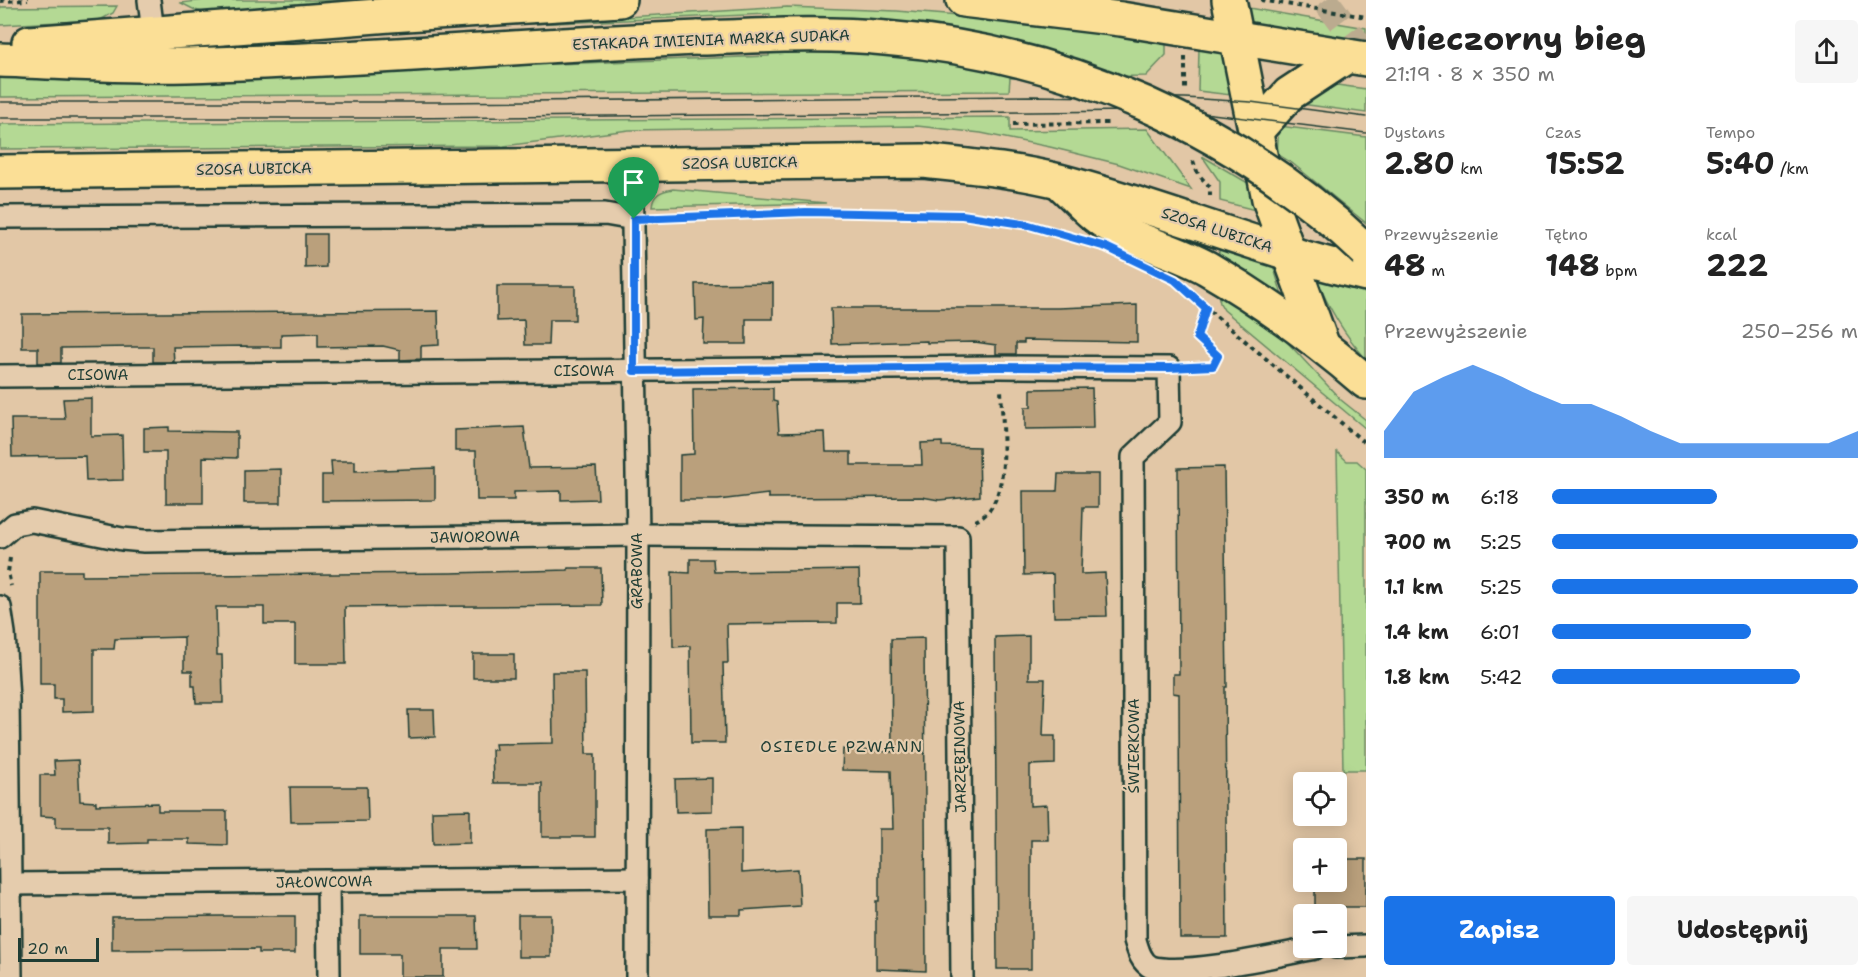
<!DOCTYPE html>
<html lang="pl">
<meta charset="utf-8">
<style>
body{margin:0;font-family:"Shantell Sans",sans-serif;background:#f6f6f6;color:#222;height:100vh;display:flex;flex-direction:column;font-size:22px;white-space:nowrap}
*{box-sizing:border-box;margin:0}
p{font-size:20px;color:#767676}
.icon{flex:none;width:33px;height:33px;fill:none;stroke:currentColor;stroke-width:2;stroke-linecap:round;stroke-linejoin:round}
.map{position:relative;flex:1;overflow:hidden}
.sheet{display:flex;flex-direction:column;background:#fff;width:510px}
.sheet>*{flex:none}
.fabs{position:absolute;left:1293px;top:772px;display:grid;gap:12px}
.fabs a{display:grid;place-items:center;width:54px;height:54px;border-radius:6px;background:#fff;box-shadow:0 3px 15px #0003;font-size:30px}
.scale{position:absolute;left:18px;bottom:15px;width:81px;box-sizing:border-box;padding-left:6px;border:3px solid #1f3d34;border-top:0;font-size:16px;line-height:21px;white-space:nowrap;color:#1f3d34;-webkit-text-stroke:4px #e5ccad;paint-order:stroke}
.pin{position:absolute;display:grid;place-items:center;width:51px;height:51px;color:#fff;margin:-62px -26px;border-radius:50% 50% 50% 0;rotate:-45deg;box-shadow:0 0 6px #0007}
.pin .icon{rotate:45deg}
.round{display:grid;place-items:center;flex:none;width:63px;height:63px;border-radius:6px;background:#f6f6f6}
.headline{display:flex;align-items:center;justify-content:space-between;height:102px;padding:0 18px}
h1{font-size:33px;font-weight:700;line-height:45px}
.metrics{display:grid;grid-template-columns:repeat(3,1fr);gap:9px;height:102px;padding:6px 18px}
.metrics div{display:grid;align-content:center}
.metrics b{font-size:30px;font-weight:700}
.metrics small{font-size:16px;font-weight:400}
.metrics p{font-size:16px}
.chart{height:168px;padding:12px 18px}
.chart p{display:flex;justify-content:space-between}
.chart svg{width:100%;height:108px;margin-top:6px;fill:#1a73e8;opacity:.7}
.primary-button{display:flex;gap:12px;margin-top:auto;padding:12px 18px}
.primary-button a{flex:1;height:69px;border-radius:6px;background:#1a73e8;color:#fff;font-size:24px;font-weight:700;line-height:69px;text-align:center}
.primary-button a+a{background:#f6f6f6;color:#222}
ul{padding:0 18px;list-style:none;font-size:20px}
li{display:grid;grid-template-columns:96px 72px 1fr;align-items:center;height:45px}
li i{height:15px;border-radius:8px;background:#1a73e8}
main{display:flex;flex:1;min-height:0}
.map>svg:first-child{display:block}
</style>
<main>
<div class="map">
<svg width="1366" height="977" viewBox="0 0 1366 977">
<rect width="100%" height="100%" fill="#e2c7a6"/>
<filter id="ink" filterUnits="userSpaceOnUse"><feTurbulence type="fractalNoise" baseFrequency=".0167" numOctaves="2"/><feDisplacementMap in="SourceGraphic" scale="12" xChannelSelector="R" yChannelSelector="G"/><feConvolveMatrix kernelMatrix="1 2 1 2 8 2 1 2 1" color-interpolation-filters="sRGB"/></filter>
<g filter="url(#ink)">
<!-- green -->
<g fill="#b4d994" stroke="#6a8b64" stroke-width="1.5">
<polygon points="205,0 375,0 210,14 195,10 181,3"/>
<polygon points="117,6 113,13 100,20 0,25 0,7"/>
<polygon points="787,7 897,11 994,19 1075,29 1166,43 1166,55 1146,76 1010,78 1009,91 0,97 0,77 227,76 769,56 770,14 481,26"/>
<polygon points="1243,7 1366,28 1366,42 1247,22"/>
<polygon points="1199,48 1223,51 1231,95 1198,91"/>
<polygon points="1337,85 1366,89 1366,113 1294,103 1324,86"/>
<polygon points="1010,117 1010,131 1147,129 1191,189 1119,164 1050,147 981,133 917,126 629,130 504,146 0,149 0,124"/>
<polygon points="1279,126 1366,137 1366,223 1292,163 1277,154"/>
<polygon points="1202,156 1253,186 1259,211 1220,201 1220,182"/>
<path d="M673,189L826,203L652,207C653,194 661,191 673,189Z"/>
<polygon points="1220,246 1273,265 1282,295 1250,274 1218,258"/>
<path d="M1316,277L1366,289V359C1344,334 1328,308 1316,277Z"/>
<polygon points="1218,294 1276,330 1341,400 1366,420 1366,429 1224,310 1220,303"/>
<polygon points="1337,452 1347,461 1357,461 1366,469 1366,770 1343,770"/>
</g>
<!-- building -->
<g fill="#baa07c" stroke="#1f3d34" stroke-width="1.5">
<polygon points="305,234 326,234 326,267 305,268"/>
<polygon points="773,283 773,319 746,319 746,344 703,344 704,319 696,320 695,284"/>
<polygon points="497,286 575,286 575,320 549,320 548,345 525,345 524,320 497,321"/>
<polygon points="1137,305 1137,342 1024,340 1024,343 1016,343 1016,354 996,354 996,345 975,342 927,343 927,341 832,344 831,308 1058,308"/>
<polygon points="438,311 439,345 421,346 421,359 400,360 400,350 383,346 318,347 318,333 281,334 281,347 247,347 247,346 173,347 174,362 153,362 153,347 133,347 61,348 61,363 38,363 38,348 22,348 22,314"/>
<polygon points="773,388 773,401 777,402 779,433 825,432 826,452 851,452 851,465 922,465 921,443 942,442 942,446 979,447 980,496 939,500 922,497 768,498 768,494 718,500 680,500 680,455 694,454 693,389"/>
<polygon points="1092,388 1093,428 1025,429 1025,407 1031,407 1031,389"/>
<polygon points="91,398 91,436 122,435 123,480 86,481 85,456 12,457 11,419 65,419 63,399"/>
<polygon points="169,427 169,431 237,432 237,458 203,457 203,503 166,503 166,452 144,452 144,428"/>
<polygon points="524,427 529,468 596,467 598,499 561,500 561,491 514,492 514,500 477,500 476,451 455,451 455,430"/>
<polygon points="331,461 355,461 355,471 435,468 435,500 322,501 322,475 332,475"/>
<polygon points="1224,467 1227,687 1225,687 1227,938 1180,938 1179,694 1173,693 1173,674 1179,674 1178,468"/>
<polygon points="281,469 281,503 244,503 244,470"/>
<polygon points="1058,474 1098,474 1098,507 1083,507 1081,574 1105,573 1107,616 1054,617 1053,574 1024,575 1023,491 1057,491"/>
<polygon points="690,559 713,559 714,572 859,570 860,603 837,603 837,623 727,624 728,663 723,663 725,743 691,743 690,646 673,647 672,572 690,573"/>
<polygon points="568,568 601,568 602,605 345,607 346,664 295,664 295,624 264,624 264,607 216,607 217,655 222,655 223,703 196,703 195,686 192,686 192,671 184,671 184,637 115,639 114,649 94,649 94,711 62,712 62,699 54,699 54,684 40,684 40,571 82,571 82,576 451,573 568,570"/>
<polygon points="1029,636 1029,679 1045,679 1043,736 1055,736 1055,764 1030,765 1030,806 1047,805 1048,840 1031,840 1031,969 997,969 995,637"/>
<polygon points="924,638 926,971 876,969 876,901 879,901 879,829 893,829 891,771 842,770 843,749 892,752 891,639"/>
<rect x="473" y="654" width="41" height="24"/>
<polygon points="552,672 585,672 586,754 595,754 595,837 542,837 542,783 493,783 492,750 496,750 495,744 553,743"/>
<polygon points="408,710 434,710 435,737 409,738"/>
<polygon points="78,760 80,801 96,802 96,805 158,803 158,811 227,811 227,845 189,844 189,839 147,839 147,843 108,844 108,827 56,827 56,817 40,816 40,775 55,775 54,761"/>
<polygon points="712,778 712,811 676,812 675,779"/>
<polygon points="290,787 367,787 368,821 291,822"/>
<polygon points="470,810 470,843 433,844 432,811"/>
<polygon points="741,828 741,873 798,869 800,906 741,910 741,915 708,915 707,829"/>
<polygon points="1336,859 1366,859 1366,907 1315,907 1315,882 1336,882"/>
<rect x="518" y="915" width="33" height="42"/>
<polygon points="225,916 295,916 295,953 259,953 259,949 112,950 112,917"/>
<polygon points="360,916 476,916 477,949 443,949 443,977 400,977 400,954 360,954"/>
</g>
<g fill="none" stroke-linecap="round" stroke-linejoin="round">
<!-- tertiary-tunnel -->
<polyline stroke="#bbab8f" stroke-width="27" stroke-dasharray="27 14" stroke-linecap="butt" points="1325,0 1366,55"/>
<!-- minor casing -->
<g stroke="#1f3d34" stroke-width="26">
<g id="minor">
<polyline points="149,0 153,32"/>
<polyline points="632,164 638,535 637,977"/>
<polyline points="0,217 605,214 634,219"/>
<path d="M0,376L1000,367L1169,368L1170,422L1133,457L1135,940C1138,950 1141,962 1151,967C1184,977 1278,955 1315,948"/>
<polyline points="0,537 15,524 32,521 122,539 144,541 638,535 958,537 962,977"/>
<polyline points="0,607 4,633 8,699 11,977"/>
<polyline points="328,882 329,977"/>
<polyline points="11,884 637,878"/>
<polyline points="1336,947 1366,946"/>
</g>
</g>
<!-- primary casing -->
<g stroke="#1f3d34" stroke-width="38">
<g id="primary">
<polyline points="963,0 1121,19 1366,59"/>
<polyline points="1229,0 1269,199 1322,344"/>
<polyline points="29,43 390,15 620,0"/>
<path d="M0,60C62,62 125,67 186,65C357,60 528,45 699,38"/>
<polyline points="1256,131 1289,94 1347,56"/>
<path d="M0,172L923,161C969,166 1015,170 1059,181C1163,208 1262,250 1366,274"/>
<path d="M1063,185C1078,199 1092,216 1111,226C1141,243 1176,251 1207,268C1264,301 1316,339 1366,382"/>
</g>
</g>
<!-- path -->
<g stroke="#1f3d34" stroke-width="4" stroke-dasharray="4.5 4.5" stroke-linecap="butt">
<polyline points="1261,0 1366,17"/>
<polyline points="0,1 28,0"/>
<polyline points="1185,57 1185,92"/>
<polyline points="1013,124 1108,123"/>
<polyline points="1193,161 1198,174 1210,187 1210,196"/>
<polyline points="656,217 806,212 962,215 1029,225 1075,238"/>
<polyline points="1196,299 1366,444"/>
<polyline points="1191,367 1213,366 1218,356 1197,337 1206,308"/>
<path d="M975,521C1014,506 1002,424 1001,389"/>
<polyline points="10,558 8,572 11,586"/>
</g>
<!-- minor -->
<use href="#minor" stroke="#e5ccad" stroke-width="21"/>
<!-- primary -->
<use href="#primary" stroke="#fbdf96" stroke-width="33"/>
<!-- tram -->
<g stroke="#1f3d34" stroke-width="1.5">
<polyline points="0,102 438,102 1030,96 1185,98 1251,102 1366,117"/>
<polyline points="0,118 403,118 1134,111 1204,113 1366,133"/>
</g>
<!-- primary-bridge casing -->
<g stroke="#1f3d34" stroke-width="38" stroke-linecap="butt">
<path id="primary-bridge" d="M699,38C761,36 823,32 885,38C1063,52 1237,127 1366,251"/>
</g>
<!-- primary-bridge -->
<use href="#primary-bridge" stroke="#fbdf96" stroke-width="33"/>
</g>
</g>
<g fill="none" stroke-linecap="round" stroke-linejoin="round" filter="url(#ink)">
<!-- route casing -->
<g stroke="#fff" stroke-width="12">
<polygon id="route" points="806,212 962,215 1029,225 1106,247 1175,280 1206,308 1197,337 1218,356 1213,366 1169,368 1000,367 634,371 634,219"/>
</g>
<!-- route -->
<use href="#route" stroke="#1a73e8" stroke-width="8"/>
</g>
<g text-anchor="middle" stroke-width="4.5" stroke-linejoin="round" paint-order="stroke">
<!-- street labels -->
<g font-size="15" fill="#1f3d34" stroke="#e5ccad">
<text transform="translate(711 40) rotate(-2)" y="5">ESTAKADA IMIENIA MARKA SUDAKA</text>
<text transform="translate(740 163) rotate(-1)" y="5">SZOSA LUBICKA</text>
<text transform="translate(254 169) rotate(-1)" y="5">SZOSA LUBICKA</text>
<text transform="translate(1217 230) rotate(18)" y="5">SZOSA LUBICKA</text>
<text x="584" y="376">CISOWA</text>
<text x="98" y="380">CISOWA</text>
<text transform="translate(475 537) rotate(-1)" y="5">JAWOROWA</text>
<text transform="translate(637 571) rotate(-90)" y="5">GRABOWA</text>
<text transform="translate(1134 746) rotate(-90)" y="5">ŚWIERKOWA</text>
<text transform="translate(960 757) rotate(-91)" y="5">JARZĘBINOWA</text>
<text transform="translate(324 882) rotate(-1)" y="5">JAŁOWCOWA</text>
</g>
<!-- neighbourhood labels -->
<g font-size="16" letter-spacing="1.5" fill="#1f3d34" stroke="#e5ccad">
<text x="842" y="752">OSIEDLE PZWANN</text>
</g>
</g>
</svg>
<div class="fabs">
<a><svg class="icon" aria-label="locate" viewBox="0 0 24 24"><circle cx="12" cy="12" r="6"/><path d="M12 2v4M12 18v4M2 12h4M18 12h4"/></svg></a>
<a>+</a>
<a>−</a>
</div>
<div class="scale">20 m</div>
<div class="pin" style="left:634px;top:219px;background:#1e9e55"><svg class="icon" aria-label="arrive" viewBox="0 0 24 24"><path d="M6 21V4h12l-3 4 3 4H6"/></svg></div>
</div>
<section class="sheet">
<div class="headline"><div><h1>Wieczorny bieg</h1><p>21:19 · 8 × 350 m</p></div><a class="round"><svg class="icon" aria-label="share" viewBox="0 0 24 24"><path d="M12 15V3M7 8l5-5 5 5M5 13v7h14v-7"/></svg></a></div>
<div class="metrics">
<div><p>Dystans</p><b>2.80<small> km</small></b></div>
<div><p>Czas</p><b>15:52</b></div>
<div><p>Tempo</p><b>5:40<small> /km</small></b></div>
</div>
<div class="metrics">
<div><p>Przewyższenie</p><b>48<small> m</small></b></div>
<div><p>Tętno</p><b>148<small> bpm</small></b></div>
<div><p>kcal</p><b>222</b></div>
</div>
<div class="chart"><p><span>Przewyższenie</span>250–256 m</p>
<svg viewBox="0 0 160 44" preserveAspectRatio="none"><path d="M0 44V33L10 17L20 11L30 6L40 11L50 17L60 22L70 22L80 27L90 33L100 38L110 38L120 38L130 38L140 38L150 38L160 33V44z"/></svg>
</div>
<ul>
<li><b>350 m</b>6:18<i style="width:54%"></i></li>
<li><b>700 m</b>5:25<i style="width:100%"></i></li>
<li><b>1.1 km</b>5:25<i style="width:100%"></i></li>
<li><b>1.4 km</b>6:01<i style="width:65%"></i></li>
<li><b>1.8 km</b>5:42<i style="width:81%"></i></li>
</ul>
<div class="primary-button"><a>Zapisz</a><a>Udostępnij</a></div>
</section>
</main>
